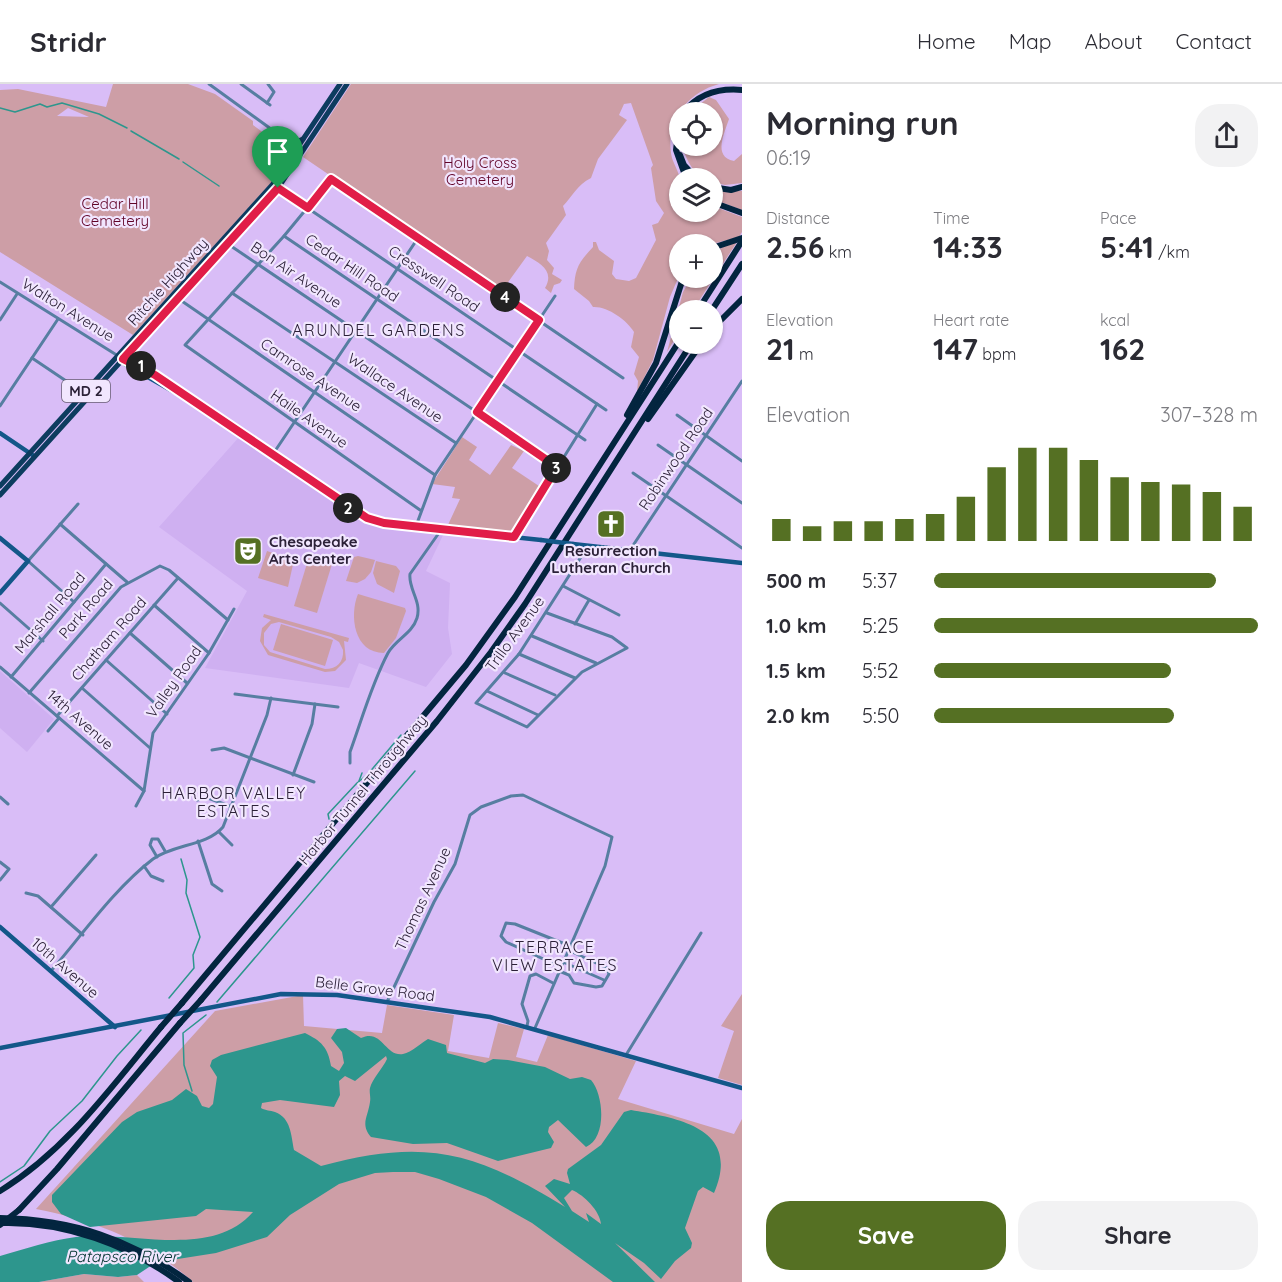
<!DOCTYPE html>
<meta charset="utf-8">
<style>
body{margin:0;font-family:Quicksand,sans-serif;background:#f2f2f3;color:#2b2b33;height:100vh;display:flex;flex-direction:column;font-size:22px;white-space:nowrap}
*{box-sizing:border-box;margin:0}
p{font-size:20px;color:#7c7c81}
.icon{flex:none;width:33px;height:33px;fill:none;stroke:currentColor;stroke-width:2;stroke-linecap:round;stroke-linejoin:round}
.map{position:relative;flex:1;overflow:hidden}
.panel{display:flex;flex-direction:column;background:#fff;width:540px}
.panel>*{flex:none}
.fabs{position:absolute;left:669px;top:18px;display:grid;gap:12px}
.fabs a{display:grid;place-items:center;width:54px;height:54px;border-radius:50%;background:#fff;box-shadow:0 2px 4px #0004;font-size:30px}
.pin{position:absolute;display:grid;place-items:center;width:51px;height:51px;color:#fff;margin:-62px -26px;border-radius:50% 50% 50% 0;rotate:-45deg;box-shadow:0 0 6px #0007}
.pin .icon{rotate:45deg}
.km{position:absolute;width:30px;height:30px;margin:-15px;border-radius:50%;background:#222;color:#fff;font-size:16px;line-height:30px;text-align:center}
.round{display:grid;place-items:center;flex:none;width:63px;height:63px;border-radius:24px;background:#f2f2f3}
.summary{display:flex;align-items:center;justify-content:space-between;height:102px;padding:0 24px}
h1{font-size:33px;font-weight:700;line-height:45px}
.metrics{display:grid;grid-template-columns:repeat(3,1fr);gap:9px;height:102px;padding:6px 24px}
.metrics div{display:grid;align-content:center}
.metrics b{font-size:30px;font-weight:700}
.metrics small{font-size:16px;font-weight:400}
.metrics p{font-size:16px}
.chart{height:168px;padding:12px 24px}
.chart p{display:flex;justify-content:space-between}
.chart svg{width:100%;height:108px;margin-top:6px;stroke:#557023;stroke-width:6}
.cta{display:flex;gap:12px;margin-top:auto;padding:12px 24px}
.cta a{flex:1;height:69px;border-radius:24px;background:#557023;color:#fff;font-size:24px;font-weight:700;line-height:69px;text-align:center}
.cta a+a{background:#f2f2f3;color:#2b2b33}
ul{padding:0 24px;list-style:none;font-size:20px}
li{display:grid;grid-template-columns:96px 72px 1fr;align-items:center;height:45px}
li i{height:15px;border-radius:8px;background:#557023}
header{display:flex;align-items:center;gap:36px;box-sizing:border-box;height:84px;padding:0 30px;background:#fff;border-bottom:2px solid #e1e1e2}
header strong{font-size:28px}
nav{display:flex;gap:33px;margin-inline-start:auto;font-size:21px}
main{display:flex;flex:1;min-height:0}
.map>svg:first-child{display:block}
</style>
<header>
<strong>Stridr</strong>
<nav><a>Home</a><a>Map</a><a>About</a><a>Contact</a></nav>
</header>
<main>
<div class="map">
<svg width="742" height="1198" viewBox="0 0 742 1198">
<rect width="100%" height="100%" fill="#d9bdf7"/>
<!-- built -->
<g fill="#cfb0f1">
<polygon points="240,352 359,432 383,441 444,449 426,487 450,499 448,544 452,570 426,603 359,579 349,604 205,584 247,507 159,443"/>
<polygon points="0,587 54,635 27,668 0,644"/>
</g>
<!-- green -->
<g fill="#cd9ea6" fill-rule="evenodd">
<path d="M113,0H188L215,10L253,37V41L292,70L271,99L133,251L0,168V6L18,5L106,23ZM68,24L89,33L57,32Z"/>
<path d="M351,0H719C686,9 664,39 672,74C674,80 679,89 680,95C681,105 680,117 680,128H712L713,122L742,133V148L739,153L712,160H680L679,192L670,213L653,276L637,308L638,297L634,290L639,273L631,263L634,248C627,236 607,222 593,223L589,217L574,205C575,185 578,179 593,163V158H596L599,166L614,177L612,190L616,195L629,197L636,194L656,156L652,141L658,139L664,129L656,117L651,84L653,81L631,19L624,20L619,31L627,36L598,75L591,94C577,101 572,113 563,122L566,131L546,159L549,167L547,176L554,184L552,190L562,196L560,199L554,201L551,209L545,204C555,187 540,179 527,172L501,208L303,73Z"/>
<path d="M709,13L716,16L729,35C725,48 712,73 734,77L742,70V99L725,101L713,98L712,94C694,94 687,77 682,62H712V28H690Z"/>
<polygon points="712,107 742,107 742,126 713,115"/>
<polygon points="737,158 693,226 680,226 679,248 667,268 683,208 691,194 712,194 713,170 723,163"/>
<polygon points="462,353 477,363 469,376 490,391 511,361 524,367 512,384 542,404 513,452 447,443 460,415 452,414 455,403 432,400"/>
<polygon points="267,467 294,476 288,503 258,494"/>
<polygon points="358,472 375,476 371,488 365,495 357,499 346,497 354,473"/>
<polygon points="309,473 332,480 317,529 294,522"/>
<polygon points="376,477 396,482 400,487 394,509 377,500 373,489"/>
<path d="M358,510L405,524L406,527L396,554L384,569C354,569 349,532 358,510Z"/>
<path d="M264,530L349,554L348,558L344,557L346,576L335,587L325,588L268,571L260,557L262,544L271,536L263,533ZM279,538L331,553L339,558L343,566C344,578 337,585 325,585L270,568L264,561V549L271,540Z"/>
<polygon points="281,540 333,556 325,582 273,566"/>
<polygon points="742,910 742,1001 718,994 734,947 721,942"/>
<path d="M303,911L304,942L382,949L387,921L454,931L448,967L489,974L498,939L524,945L516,973L537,978L548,951L636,977L618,1015L734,1050L742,1035V1198H193C148,1158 95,1136 36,1125L215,927Z"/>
<polygon points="84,1190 118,1193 137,1191 144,1198 39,1198"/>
</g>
<!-- water -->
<path fill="#2d968d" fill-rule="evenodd" d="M346,944L361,954C382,944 385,973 403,970C412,968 421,959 428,955L446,961L447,969L485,979L493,975L508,976L545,983L570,995L582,993L591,996C604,1011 607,1054 586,1063L558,1036L549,1043L548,1048L554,1058L551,1064L498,1077L447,1059L413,1060L371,1053C360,1040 368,1033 370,1018C371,1013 369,1008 370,1004C372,995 383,984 387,975L386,972L355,997L345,992L339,997L340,1011L334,1023L280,1016L262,1019L261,1024C266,1027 270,1026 275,1028C291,1034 291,1051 294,1066L321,1082C425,1054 474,1067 565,1123L545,1102L554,1095L570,1100L567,1089L568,1085L601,1061L624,1028L631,1026C678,1034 742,1044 714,1109L703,1103L698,1107L685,1144L692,1159L691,1164L675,1177L661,1195L644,1179L615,1159L655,1198H613L532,1139L486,1113L439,1095L415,1088H393L375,1089L339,1100L290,1131L267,1153L216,1169L165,1177L149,1183L137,1191L118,1193L84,1190L39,1198H0V1172C25,1165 51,1156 76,1153C131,1146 211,1176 253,1128L206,1125L196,1132L90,1143L61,1130L52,1118V1111L122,1038L137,1028L172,1016L186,1005L197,1012L202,1022L209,1024L213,1020L217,993L210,982L212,976L221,971L305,949C321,957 328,963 331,982L339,987L344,979L342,968L331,954L337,945ZM572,1106C584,1111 600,1127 601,1140L586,1129L589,1138L572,1127L564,1114Z"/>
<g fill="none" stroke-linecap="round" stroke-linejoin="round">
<!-- stream -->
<g stroke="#2d968d" stroke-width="1.5">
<polyline points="0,24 15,28 40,20 47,23 62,19 99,30 127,44"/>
<polyline points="131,47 179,75"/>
<polyline points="183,78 219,102"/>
<polyline points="359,697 362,689"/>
<polyline points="329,735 328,730 357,699 368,690 401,651"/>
<polyline points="169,914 194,884 193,871 200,853 186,809 187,796 181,775"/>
<polyline points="217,918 415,687"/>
<polyline points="192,1007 184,981 183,949 206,931"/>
<polyline points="0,1098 24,1082 50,1047 82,1017 117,972 141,946"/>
</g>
<!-- street -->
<g stroke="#577ea1" stroke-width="3">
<polyline points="209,0 282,53"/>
<polyline points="241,0 270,21"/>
<polyline points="267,19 274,8 268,0"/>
<polyline points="278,104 606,326"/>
<polyline points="284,152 585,356"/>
<polyline points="222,156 564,387"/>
<polyline points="0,198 123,275"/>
<polyline points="232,209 456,359"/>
<polyline points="173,211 435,391"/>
<polyline points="0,236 17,210"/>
<polyline points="32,274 84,309"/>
<polyline points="0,322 58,235"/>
<polyline points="677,331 742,377"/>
<polyline points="658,361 742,419"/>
<polyline points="273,370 418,154"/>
<polyline points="633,389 742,464"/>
<polyline points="420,426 185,261 284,152 331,95 623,294"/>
<polyline points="60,440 127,498"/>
<polyline points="416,442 435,391 555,212"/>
<polyline points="514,453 597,320"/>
<polyline points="630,466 742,297"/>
<polyline points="563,502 619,531"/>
<polyline points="74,518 28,477 78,420"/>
<polyline points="0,519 43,557"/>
<polyline points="154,521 209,569"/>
<polyline points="547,529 612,553 627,564 582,588 527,643 476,619 519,570 588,462"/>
<polyline points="575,540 589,516"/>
<polyline points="130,549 187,599"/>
<polyline points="532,552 596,579"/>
<polyline points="519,570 575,594"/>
<polyline points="106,576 167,630"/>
<polyline points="0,583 144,707"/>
<polyline points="505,589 555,611"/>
<polyline points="11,593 106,480"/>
<polyline points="82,604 150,664"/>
<polyline points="487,607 538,631"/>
<polyline points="29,609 121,503 160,482 169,486 228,536"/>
<polyline points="235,610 338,623"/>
<polyline points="57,632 178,494"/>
<polyline points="48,647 59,634"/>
<polyline points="212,666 224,664 314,698"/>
<path d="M350,679V668C362,635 372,599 388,569C396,555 412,550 417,534C422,517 408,505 410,490L441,446"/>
<polyline points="293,691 312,640 315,620"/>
<polyline points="0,713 8,720"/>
<polyline points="197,716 208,714 232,723"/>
<polyline points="136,722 144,707 153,649 209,569 234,525"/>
<polyline points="219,748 232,761"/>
<polyline points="198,757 212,800 222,807"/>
<polyline points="157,773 150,761 152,755 158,755 165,767"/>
<polyline points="0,778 9,785 0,796"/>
<polyline points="144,782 151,792 163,797"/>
<polyline points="26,809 38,812 83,851"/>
<polyline points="51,823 96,771"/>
<polyline points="563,878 604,896"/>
<polyline points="561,883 506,858 501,852 506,839 515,840 570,862"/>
<path d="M51,887C82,851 115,804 153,775C174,760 207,762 223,743L267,631L271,614"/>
<polyline points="559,887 569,891 574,899 596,903 602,902 609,890 607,884 568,866"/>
<polyline points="387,918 434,818 455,780 470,731 481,723 511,712 523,711 612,753 605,782 535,944"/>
<polyline points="527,942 528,937 522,920 530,892 536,890 553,899"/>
<polyline points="626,971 701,849"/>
</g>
<!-- secondary -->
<g stroke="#135789" stroke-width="4.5">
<polyline points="123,275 128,275 155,291 367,434 384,439 541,456"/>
<polyline points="123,275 125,280 183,313"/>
<polyline points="0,349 34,372"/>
<polyline points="0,454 28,477 0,509"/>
<polyline points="573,460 742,479"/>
<polyline points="0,843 115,943"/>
<polyline points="0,964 281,910 337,911 490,933 742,1004"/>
</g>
<!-- primary -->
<g stroke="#0d3c5f" stroke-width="5">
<polyline points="283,53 296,58 303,55"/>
<polyline points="0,402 273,100 340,0"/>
<polyline points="0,411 278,104 347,0"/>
</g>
<!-- highway -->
<g stroke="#03253f" stroke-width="6">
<path d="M684,28C699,9 719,4 742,6"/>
<polyline points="680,37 676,66 686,94"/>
<polyline points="680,71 684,81 696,94"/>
<polyline points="712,103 731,106 742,103"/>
<polyline points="712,118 742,129"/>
<polyline points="712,164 742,154"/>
<polyline points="698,226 742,157"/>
<polyline points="712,226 742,180"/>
<polyline points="712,245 742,215"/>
<polyline points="627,331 656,279 683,194"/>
<polyline points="648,335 701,260"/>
<polyline points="201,916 437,637 491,568 525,520 691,260"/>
<polyline points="182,919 466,581 515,513 680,256"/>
<path d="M0,1107C67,1066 112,1002 161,943"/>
<polyline points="19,1126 57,1085 180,939"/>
<path d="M0,1134C71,1135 132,1155 189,1198"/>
<path d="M1,1139C64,1137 129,1161 179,1198"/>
</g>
<!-- secondary-bridge -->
<polyline stroke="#135789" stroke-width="4.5" points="541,456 573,460"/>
<!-- highway-bridge -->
<g stroke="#03253f" stroke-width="6">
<polyline points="180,939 201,916"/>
<polyline points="161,943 182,919"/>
<polyline points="0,1141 19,1126"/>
</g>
</g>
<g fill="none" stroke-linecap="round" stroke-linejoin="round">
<!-- route casing -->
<g stroke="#fff" stroke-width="12">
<polygon id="route" points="331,95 539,236 477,328 557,383 514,453 384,439 367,434 155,291 123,275 278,104 308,124"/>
</g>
<!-- route -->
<use href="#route" stroke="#e11d48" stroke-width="8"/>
</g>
<!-- icons -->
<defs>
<g id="church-square" transform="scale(1.5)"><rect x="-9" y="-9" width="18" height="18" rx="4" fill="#557023" stroke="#f1e6fe"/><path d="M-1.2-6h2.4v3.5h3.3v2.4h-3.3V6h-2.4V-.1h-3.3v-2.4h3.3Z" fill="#fff"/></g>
<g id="theatre-square" transform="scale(1.5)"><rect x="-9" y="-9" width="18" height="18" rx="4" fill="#557023" stroke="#f1e6fe"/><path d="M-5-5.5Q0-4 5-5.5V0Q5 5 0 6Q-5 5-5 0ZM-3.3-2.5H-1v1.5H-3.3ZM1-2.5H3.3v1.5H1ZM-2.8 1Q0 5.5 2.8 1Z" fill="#fff"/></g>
</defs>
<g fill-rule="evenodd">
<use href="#church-square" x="611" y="440"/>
<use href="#theatre-square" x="248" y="467"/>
</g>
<g text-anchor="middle" stroke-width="4.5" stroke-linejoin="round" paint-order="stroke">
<!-- shield labels -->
<rect fill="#f1e6fe" stroke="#675c73" stroke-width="1.5" x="62" y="296" width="48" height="22" rx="4.5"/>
<g font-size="14" font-weight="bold" fill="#2c2138">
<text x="86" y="312">MD 2</text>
</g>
<!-- park labels -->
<g font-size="15" fill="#600227" stroke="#f1e6fe">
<text x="480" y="84">Holy Cross<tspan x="480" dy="17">Cemetery</tspan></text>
<text x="115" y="125">Cedar Hill<tspan x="115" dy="17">Cemetery</tspan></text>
</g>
<!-- street labels -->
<g font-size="15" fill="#2c2138" stroke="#f1e6fe">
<text transform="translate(352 184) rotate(34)" y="5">Cedar Hill Road</text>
<text transform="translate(296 191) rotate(34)" y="5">Bon Air Avenue</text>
<text transform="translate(434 195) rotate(34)" y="5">Cresswell Road</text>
<text transform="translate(168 198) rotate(-48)" y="5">Ritchie Highway</text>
<text transform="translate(68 226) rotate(32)" y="5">Walton Avenue</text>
<text transform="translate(311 291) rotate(34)" y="5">Camrose Avenue</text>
<text transform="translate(395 304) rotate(34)" y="5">Wallace Avenue</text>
<text transform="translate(309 335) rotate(35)" y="5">Haile Avenue</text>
<text transform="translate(676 375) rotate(-56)" y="5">Robinwood Road</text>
<text transform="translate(86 525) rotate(-49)" y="5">Park Road</text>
<text transform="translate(50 529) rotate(-50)" y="5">Marshall Road</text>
<text transform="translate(515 550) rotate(-54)" y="5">Trillo Avenue</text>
<text transform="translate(109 555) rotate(-49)" y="5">Chatham Road</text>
<text transform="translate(174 598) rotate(-55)" y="5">Valley Road</text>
<text transform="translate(80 636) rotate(41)" y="5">14th Avenue</text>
<text transform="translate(363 706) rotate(-50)" y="5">Harbor Tunnel Throughway</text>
<text transform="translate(423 815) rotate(-65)" y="5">Thomas Avenue</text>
<text transform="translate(65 884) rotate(41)" y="5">10th Avenue</text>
<text transform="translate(375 905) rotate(7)" y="5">Belle Grove Road</text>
</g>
<!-- poi labels -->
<g font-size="15" font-weight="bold" fill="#2c2138" stroke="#f1e6fe" text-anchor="start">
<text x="269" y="463">Chesapeake<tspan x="269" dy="17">Arts Center</tspan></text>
<text x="611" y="472" text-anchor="middle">Resurrection<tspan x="611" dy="17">Lutheran Church</tspan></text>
</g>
<!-- neighbourhood labels -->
<g font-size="16" letter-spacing="1.5" fill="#2c2138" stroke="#f1e6fe">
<text x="379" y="252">ARUNDEL GARDENS</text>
<text x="234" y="715">HARBOR VALLEY<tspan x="234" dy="18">ESTATES</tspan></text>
<text x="555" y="869">TERRACE<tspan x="555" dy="18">VIEW ESTATES</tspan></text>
</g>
<!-- water labels -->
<g font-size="16" font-style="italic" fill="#033430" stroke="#f1e6fe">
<text x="122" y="1178">Patapsco River</text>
</g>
</g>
</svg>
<div class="fabs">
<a><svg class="icon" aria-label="locate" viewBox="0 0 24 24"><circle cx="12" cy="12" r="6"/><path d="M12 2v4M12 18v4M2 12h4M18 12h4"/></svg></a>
<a><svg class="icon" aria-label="layers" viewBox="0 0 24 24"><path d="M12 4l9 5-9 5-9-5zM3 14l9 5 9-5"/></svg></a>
<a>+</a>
<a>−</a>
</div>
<div class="pin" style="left:278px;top:104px;background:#1e9e55"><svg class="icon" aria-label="arrive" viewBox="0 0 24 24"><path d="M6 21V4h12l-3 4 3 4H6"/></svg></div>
<b class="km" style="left:141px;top:282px">1</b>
<b class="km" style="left:348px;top:424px">2</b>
<b class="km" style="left:556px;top:384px">3</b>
<b class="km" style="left:505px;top:213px">4</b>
</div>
<section class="panel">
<div class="summary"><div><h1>Morning run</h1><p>06:19</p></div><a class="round"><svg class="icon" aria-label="share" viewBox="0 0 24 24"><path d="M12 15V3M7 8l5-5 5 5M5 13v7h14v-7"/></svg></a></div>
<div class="metrics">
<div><p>Distance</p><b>2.56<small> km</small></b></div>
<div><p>Time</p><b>14:33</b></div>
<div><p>Pace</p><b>5:41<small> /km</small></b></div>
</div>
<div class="metrics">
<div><p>Elevation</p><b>21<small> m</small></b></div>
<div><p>Heart rate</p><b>147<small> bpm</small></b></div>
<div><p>kcal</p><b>162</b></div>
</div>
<div class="chart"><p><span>Elevation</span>307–328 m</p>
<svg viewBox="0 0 160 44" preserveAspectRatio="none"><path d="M5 44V35M15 44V38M25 44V36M35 44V36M45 44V35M55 44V33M65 44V26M75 44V14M85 44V6M95 44V6M105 44V11M115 44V18M125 44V20M135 44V21M145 44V24M155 44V30"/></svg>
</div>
<ul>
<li><b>500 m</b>5:37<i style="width:87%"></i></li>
<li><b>1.0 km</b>5:25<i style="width:100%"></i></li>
<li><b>1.5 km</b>5:52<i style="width:73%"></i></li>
<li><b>2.0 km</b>5:50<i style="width:74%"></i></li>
</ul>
<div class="cta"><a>Save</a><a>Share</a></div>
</section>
</main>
